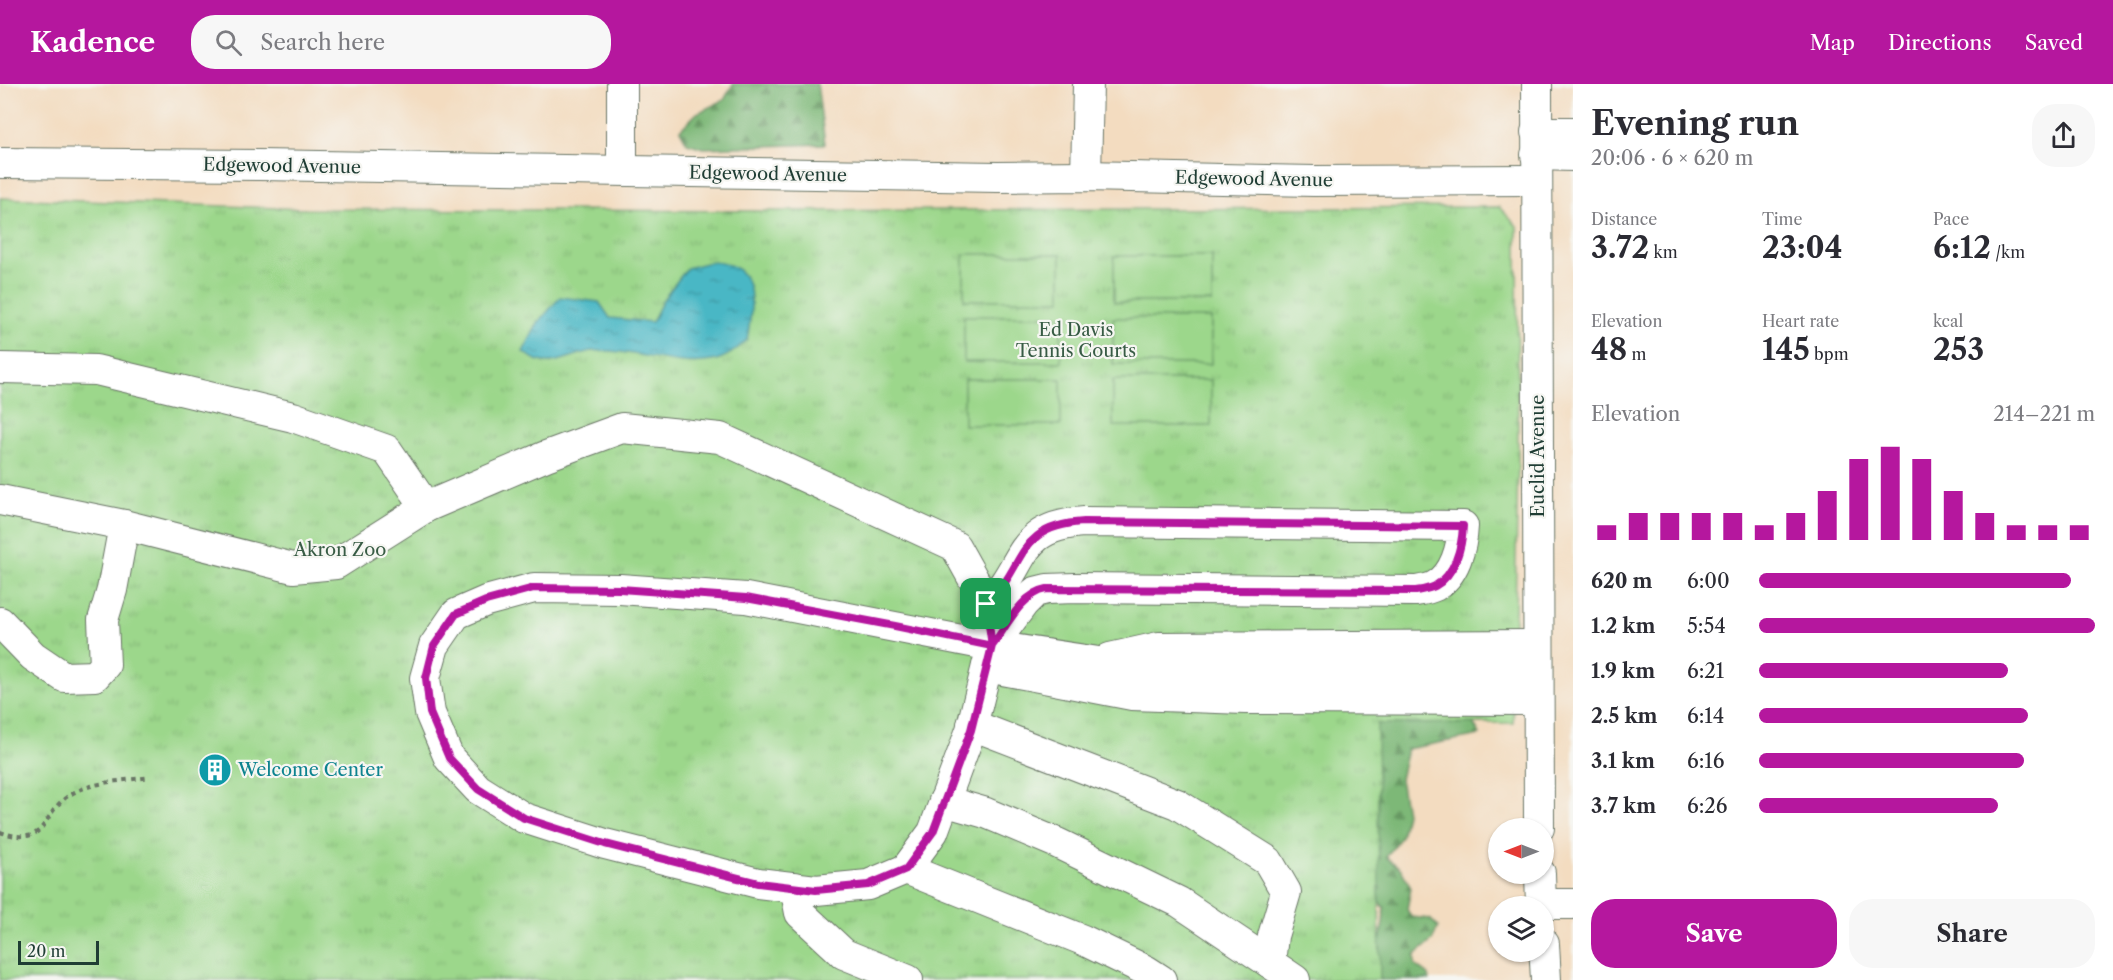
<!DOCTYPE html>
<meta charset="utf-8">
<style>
body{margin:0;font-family:"Libre Caslon Text",serif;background:#f7f7f7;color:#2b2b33;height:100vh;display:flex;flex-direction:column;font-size:22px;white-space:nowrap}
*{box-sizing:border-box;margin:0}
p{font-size:20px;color:#7c7c81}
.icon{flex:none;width:33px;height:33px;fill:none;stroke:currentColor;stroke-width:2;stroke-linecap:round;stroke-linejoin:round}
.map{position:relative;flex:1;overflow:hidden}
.side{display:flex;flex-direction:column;background:#fff;width:540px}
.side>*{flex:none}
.needle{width:39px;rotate:270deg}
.tools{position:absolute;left:1488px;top:734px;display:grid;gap:12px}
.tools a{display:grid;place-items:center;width:66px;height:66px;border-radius:50%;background:#fff;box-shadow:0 2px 4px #0004;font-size:30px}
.scale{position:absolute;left:18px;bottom:15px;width:81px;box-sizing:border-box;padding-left:6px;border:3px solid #1f3d34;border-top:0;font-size:16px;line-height:21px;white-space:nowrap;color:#1f3d34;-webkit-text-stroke:4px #f6f6f2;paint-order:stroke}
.pin{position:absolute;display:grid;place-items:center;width:51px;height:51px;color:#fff;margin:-26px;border-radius:12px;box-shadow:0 3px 9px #0006}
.round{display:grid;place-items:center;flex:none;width:63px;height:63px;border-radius:24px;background:#f7f7f7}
.overview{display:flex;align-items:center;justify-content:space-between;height:102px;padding:0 18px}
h1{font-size:33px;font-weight:700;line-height:45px}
.stats{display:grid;grid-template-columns:repeat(3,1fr);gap:9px;height:102px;padding:6px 18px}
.stats div{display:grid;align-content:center}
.stats b{font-size:30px;font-weight:700}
.stats small{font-size:16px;font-weight:400}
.stats p{font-size:16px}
.chart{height:168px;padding:12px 18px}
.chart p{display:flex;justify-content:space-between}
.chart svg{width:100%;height:108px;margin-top:6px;stroke:#b5179e;stroke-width:6}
.button{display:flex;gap:12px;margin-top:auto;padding:12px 18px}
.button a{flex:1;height:69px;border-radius:24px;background:#b5179e;color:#fff;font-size:24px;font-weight:700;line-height:69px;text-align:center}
.button a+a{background:#f7f7f7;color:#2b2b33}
ul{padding:0 18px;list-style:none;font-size:20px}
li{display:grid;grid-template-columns:96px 72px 1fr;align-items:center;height:45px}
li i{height:15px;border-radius:8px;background:#b5179e}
header{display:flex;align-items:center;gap:36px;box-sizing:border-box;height:84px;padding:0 30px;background:#b5179e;color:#fff}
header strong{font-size:28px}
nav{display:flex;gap:33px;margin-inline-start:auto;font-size:21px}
.search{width:420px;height:54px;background:#f7f7f7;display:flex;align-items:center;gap:15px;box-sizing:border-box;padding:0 21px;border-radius:24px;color:#7c7c81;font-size:22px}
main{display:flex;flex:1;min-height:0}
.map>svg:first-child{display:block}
</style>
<header>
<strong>Kadence</strong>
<div class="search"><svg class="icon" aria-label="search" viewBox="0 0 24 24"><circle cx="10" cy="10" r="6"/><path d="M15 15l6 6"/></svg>Search here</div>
<nav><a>Map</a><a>Directions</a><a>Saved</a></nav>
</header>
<main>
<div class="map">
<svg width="1573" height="896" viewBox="0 0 1573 896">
<defs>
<pattern id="forest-firs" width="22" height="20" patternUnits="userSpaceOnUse" patternTransform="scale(1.5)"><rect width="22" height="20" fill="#7db877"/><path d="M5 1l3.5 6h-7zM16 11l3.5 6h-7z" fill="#669762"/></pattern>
<pattern id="park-tufts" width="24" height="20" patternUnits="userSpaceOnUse" patternTransform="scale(1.5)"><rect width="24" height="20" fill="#9cd78b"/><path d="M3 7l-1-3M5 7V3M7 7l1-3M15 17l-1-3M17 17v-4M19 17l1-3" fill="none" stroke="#86b979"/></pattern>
<pattern id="water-ripples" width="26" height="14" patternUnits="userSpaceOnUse" patternTransform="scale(1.5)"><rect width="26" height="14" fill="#4ab7c5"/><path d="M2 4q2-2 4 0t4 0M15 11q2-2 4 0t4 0" fill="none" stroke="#3d96a1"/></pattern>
</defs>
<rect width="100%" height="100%" fill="#f6f6f2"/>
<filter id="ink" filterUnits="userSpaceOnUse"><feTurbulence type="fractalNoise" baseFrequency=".0167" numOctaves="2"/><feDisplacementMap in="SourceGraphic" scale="12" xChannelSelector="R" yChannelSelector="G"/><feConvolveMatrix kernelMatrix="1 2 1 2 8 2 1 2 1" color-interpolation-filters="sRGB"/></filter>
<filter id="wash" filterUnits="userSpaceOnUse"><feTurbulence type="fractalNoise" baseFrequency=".008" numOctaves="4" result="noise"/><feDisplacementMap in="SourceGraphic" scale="24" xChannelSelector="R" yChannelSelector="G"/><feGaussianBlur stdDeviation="1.35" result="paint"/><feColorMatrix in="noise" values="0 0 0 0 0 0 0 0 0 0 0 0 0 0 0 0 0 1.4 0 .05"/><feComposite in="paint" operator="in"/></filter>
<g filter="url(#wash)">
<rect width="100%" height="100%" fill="#f3dcc0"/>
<!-- forest -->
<g fill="url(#forest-firs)" stroke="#4e7a56" stroke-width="1.5">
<polygon points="733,0 817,0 825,60 703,64 687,59 680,46 697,29 724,16"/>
<polygon points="1409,635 1473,639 1480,651 1407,665 1400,695 1406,729 1401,753 1386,773 1401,785 1411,804 1407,825 1411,833 1430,835 1438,843 1432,857 1415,871 1415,881 1429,892 1430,896 1373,896 1375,868 1381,852 1385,824 1367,807 1259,653"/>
</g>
<!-- park -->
<polygon fill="url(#park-tufts)" stroke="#5e8a60" stroke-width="1.5" points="0,114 306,125 781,127 1499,123 1517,142 1518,373 1513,639 1377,640 1380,896 0,896"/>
<!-- pitch -->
<g fill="#9cd78b" stroke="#5e8a60" stroke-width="1.5">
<rect x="964" y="170" width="97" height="46"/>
<rect x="1114" y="172" width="98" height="46"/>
<rect x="964" y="232" width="97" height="46"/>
<rect x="1113" y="234" width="98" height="46"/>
<rect x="964" y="295" width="97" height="46"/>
<rect x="1113" y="296" width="98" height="46"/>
</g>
<!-- water -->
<path fill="url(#water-ripples)" stroke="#347a7c" stroke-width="1.5" d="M710,178C760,178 753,220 747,256C736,266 727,274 712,277C674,284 632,264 593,267C576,269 556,282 539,277C534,276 528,270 523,268L538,239L560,213L599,218L610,234L652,238L663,216L687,184Z"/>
</g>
<g filter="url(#ink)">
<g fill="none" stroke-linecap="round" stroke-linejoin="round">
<!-- minor casing -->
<g stroke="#697565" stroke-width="32">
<g id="minor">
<polyline points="1537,0 1539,744"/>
<polyline points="1536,48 1573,48"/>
<polyline points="1536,71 1573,72"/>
<polyline points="0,79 259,81 997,93 1086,92 1314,97 1536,96"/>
<polyline points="622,86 622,0"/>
<polyline points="1086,92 1088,0"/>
<polyline points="0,284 96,286 293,333 387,366 426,423"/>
<polyline points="0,416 124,441 293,484 336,480 426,423 546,372 622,344 720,354 955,462 985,516 988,538"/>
<path d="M986,520C1028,484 1012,443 1084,438L1463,442C1462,463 1455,491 1435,502C1429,505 1422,506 1416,507L1075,504L1047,505L1035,508L1023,520L992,562L971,646L933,748L906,785L868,801L816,806L758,799L605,760L524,734L478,705L449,674L430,629L425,594L434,562L456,530L486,517L534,504L620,505L746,514L992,562L1172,589L1375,590L1538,587"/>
<polyline points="0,538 33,572 64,593 95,592 105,581 103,536 112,506 124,441"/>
<polyline points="1110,574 1159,563 1538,561"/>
<polyline points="987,583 1132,611 1245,615 1538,616"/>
<polyline points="972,641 1177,720 1268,777 1286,808 1273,852 1270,879 1295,896"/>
<polyline points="944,717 986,729 1057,759 1179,818 1270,879"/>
<polyline points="906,785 1083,856 1147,887 1161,896"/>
<polyline points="1540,789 1541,822"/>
<polyline points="795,803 800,829 844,870 908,896"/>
<polyline points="1541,820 1573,820"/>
<polyline points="1544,860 1546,896"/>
</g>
</g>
<!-- path -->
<path stroke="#697565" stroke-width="4" stroke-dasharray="4.5 4.5" stroke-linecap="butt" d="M0,748C52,765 38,728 73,709C96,697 125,697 150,693"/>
<!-- minor -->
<use href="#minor" stroke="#fff" stroke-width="30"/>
</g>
</g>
<g fill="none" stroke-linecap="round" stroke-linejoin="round" filter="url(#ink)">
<!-- route casing -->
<g stroke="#fff" stroke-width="12">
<path id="route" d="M986,520L992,562L971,646L933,748L906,785L868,801L816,806L758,799L605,760L524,734L478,705L449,674L430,629L426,594L434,562L456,530L486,517L534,504L620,505L746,514L895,542L992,562C1006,543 1022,509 1047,505L1416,507C1422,506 1429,505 1435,502C1455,491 1462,463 1463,442L1084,438C1013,442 1027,484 986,520"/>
</g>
<!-- route -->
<use href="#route" stroke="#b5179e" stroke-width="8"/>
</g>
<!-- icons -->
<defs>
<g id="building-disc" transform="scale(1.725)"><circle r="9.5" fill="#0f9aa8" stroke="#f6f6f2"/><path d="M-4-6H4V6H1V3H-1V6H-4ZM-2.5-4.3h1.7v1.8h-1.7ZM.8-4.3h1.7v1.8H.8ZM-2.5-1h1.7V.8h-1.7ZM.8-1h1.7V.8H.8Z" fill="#fff"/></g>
</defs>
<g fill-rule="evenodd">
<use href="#building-disc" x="215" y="686"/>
</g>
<g text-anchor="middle" stroke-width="4.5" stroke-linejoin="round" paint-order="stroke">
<!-- street labels -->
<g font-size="18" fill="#1f3d34" stroke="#f6f6f2">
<text transform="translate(282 82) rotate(1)" y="6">Edgewood Avenue</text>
<text transform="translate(768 90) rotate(1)" y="6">Edgewood Avenue</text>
<text transform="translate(1254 95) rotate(1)" y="6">Edgewood Avenue</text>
<text transform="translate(1538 372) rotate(-90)" y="6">Euclid Avenue</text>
</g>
<!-- park labels -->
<g font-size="18" fill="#385c45" stroke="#f6f6f2">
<text x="1076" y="252">Ed Davis<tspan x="1076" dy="21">Tennis Courts</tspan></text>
<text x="340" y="472">Akron Zoo</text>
</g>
<!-- culture labels -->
<g font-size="18" fill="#0d838f" stroke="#f6f6f2" text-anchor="start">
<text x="238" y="692">Welcome Center</text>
</g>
</g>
</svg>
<div class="tools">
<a><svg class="needle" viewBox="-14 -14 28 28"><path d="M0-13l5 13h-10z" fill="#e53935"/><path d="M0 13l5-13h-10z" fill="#7c7c81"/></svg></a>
<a><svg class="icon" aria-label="layers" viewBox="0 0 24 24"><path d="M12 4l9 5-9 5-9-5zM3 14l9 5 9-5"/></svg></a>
</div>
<div class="scale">20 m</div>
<div class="pin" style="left:986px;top:520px;background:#1e9e55"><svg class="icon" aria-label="arrive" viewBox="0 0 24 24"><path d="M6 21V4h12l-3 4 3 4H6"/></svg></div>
</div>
<section class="side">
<div class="overview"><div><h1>Evening run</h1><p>20:06 · 6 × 620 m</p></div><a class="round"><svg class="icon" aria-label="share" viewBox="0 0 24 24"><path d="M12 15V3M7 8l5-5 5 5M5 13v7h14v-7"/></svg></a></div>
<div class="stats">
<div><p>Distance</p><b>3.72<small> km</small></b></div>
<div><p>Time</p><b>23:04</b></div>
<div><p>Pace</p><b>6:12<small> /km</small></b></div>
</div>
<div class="stats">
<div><p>Elevation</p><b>48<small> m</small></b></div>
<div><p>Heart rate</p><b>145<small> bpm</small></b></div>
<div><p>kcal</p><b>253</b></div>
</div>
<div class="chart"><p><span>Elevation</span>214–221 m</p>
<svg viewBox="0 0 160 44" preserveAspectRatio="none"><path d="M5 44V38M15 44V33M25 44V33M35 44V33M45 44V33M55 44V38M65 44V33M75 44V24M85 44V11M95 44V6M105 44V11M115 44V24M125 44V33M135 44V38M145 44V38M155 44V38"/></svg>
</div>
<ul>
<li><b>620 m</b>6:00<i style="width:93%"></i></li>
<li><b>1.2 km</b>5:54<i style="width:100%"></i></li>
<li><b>1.9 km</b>6:21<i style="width:74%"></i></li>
<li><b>2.5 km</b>6:14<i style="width:80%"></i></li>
<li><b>3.1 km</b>6:16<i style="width:79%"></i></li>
<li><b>3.7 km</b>6:26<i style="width:71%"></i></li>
</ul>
<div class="button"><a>Save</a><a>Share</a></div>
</section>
</main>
